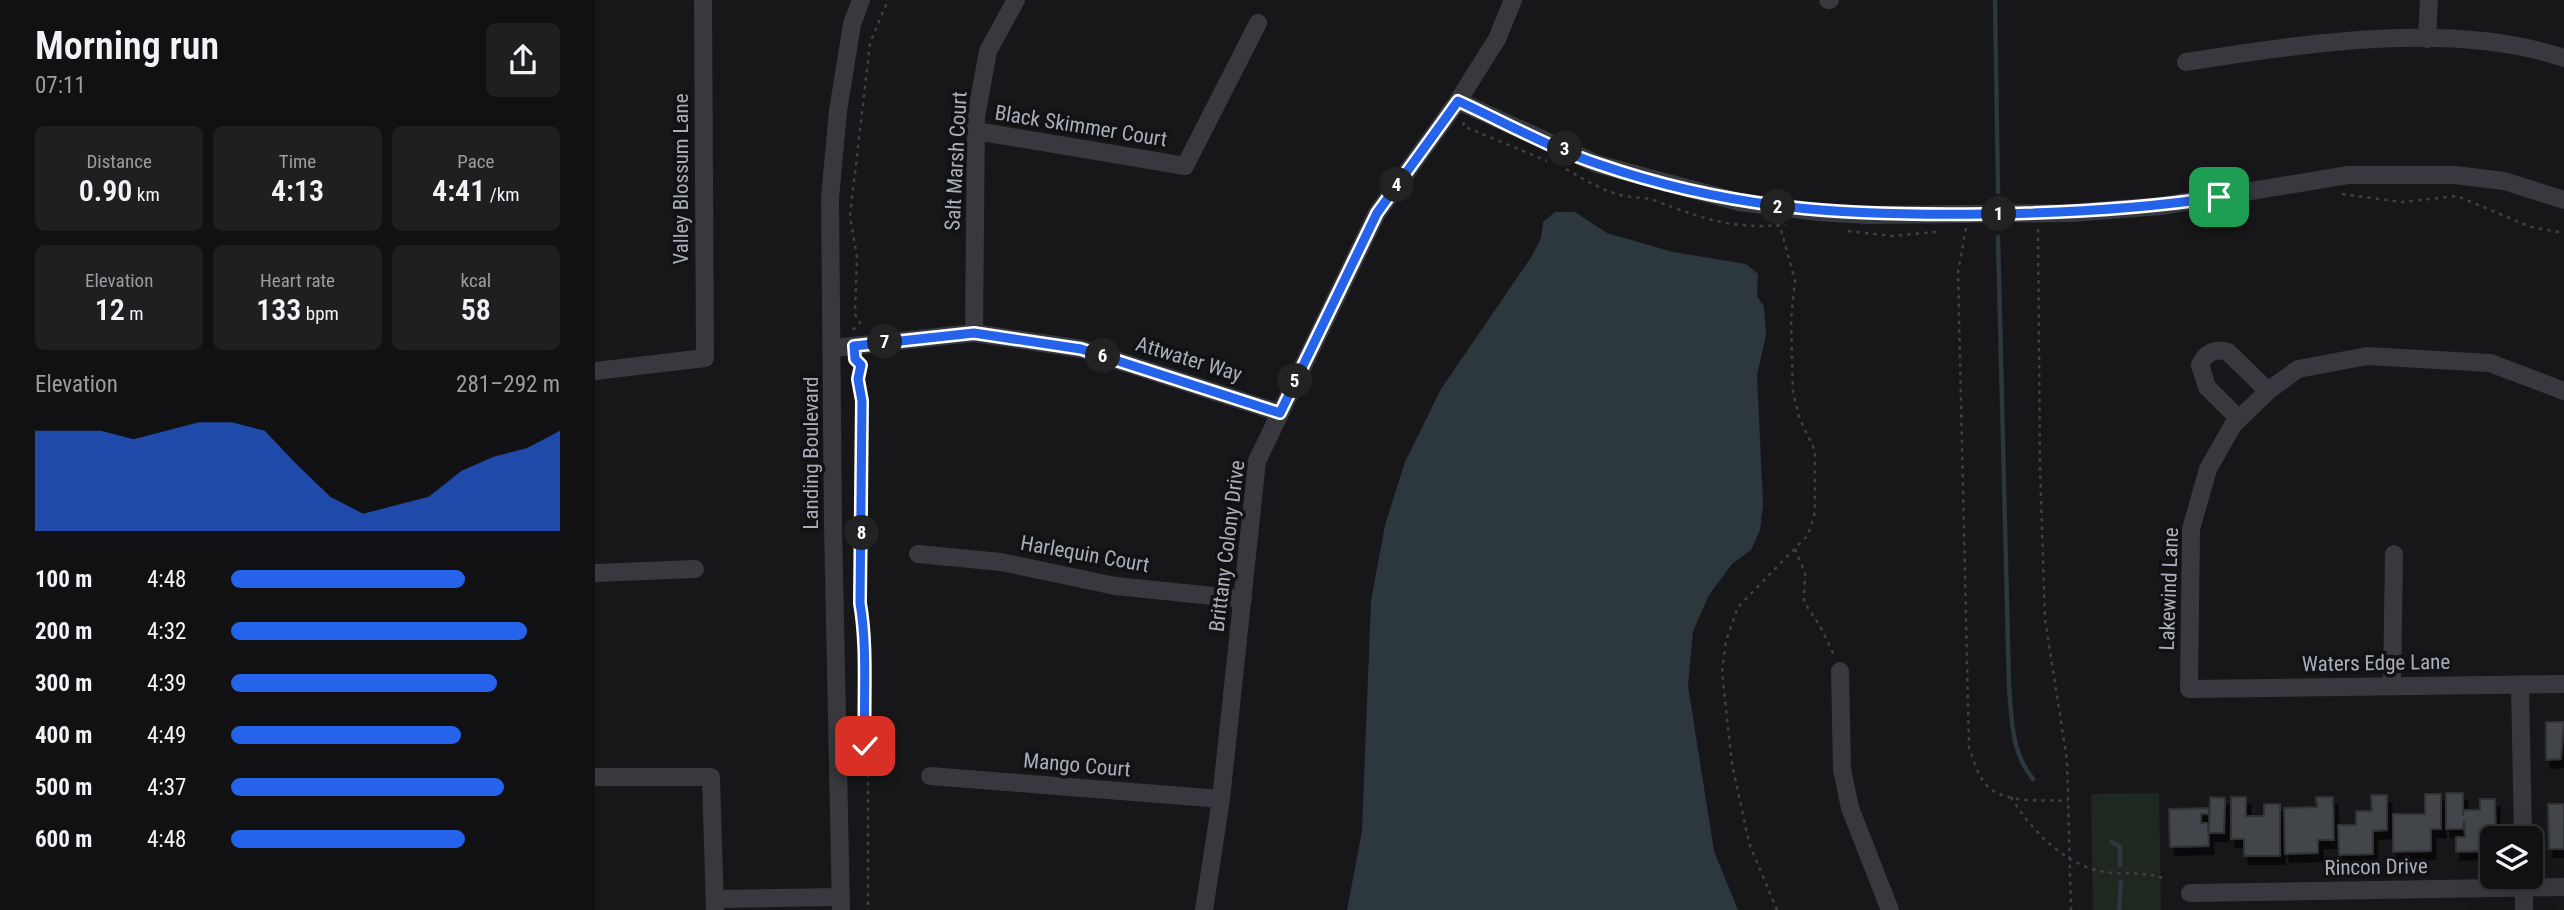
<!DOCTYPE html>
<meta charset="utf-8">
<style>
body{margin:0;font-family:"Roboto Condensed",sans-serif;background:#1e1f21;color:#f1f3f6;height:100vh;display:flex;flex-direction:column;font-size:26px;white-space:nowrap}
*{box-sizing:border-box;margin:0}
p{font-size:23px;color:#9c9da0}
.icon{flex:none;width:38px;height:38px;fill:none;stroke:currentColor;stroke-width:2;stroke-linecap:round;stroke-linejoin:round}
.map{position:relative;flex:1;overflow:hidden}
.sheet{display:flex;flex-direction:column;background:#111113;width:595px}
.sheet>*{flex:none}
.fabs{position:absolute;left:1885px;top:826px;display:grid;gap:14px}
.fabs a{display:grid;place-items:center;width:63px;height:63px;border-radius:10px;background:#111113;box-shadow:0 7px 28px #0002,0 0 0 2px #303133;font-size:35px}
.pin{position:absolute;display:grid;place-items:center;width:60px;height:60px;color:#fff;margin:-30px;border-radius:14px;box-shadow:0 4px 10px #0006}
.km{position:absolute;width:35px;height:35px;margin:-18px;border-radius:50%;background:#222;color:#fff;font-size:19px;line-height:35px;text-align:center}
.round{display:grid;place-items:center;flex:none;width:74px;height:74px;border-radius:10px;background:#1e1f21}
.overview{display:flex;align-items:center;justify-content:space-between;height:119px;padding:0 35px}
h1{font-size:38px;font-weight:600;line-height:52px}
.figures{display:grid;grid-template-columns:repeat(3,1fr);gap:10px;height:119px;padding:7px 35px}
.figures div{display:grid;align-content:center;border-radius:10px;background:#1e1f21;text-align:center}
.figures b{font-size:30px;font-weight:600}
.figures small{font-size:19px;font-weight:400}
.figures p{font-size:19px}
.chart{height:196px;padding:14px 35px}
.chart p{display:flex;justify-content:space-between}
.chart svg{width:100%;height:126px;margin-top:7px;fill:#2563eb;opacity:.7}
ul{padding:0 35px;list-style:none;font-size:23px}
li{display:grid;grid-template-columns:112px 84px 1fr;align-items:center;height:52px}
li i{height:18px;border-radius:9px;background:#2563eb}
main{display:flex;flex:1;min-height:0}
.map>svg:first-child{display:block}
</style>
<main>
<section class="sheet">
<div class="overview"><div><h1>Morning run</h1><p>07:11</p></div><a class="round"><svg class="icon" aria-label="share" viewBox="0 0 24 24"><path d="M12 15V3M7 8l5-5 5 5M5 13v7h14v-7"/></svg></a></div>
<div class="figures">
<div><p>Distance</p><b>0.90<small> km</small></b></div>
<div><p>Time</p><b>4:13</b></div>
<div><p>Pace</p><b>4:41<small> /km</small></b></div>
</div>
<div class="figures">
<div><p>Elevation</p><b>12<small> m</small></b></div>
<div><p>Heart rate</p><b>133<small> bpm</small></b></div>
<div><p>kcal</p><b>58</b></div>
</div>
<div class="chart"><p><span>Elevation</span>281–292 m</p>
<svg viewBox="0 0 160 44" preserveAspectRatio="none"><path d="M0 44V9L10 9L20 9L30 12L40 9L50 6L60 6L70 9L80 21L90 32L100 38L110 35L120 32L130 23L140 18L150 15L160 9V44z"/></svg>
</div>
<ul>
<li><b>100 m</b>4:48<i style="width:71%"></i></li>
<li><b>200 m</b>4:32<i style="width:90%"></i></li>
<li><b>300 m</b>4:39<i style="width:81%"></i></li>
<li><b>400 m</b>4:49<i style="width:70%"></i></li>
<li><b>500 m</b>4:37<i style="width:83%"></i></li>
<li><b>600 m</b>4:48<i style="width:71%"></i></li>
</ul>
</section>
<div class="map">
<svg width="1969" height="910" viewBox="0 0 1969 910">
<defs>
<filter id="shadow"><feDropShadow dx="4.5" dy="8" stdDeviation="0" flood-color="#0009"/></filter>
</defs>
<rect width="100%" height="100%" fill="#171719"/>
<!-- green -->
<polygon fill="#1f2820" points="1564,793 1566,910 1498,910 1496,794"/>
<!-- water -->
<polygon fill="#2d373e" points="960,212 980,212 1012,233 1078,252 1151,264 1163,274 1162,296 1169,307 1171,335 1162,375 1168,504 1165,530 1156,550 1137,564 1114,595 1098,631 1093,686 1119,851 1143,910 752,910 767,831 776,601 790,525 810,462 846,389 937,256 946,238 948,222"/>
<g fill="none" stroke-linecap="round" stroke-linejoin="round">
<!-- stream -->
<g stroke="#2d373e" stroke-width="4.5">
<polyline points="1400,0 1403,192"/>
<path d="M1403,237L1414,687C1417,721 1416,752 1438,779"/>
<polyline points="1517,842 1525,847 1525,865"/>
<polyline points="1524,910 1526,882"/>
</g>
</g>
<!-- building -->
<g fill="#434549" stroke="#313135" stroke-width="2" filter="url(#shadow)">
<polygon points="1951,722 1969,722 1966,759 1951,760"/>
<polygon points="1851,793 1868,793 1868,815 1869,810 1885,810 1885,799 1900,799 1901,838 1897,838 1897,851 1861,852 1861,837 1870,837 1869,820 1868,829 1851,829"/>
<polygon points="1830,794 1846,794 1846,829 1836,829 1836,851 1798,852 1798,814 1830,814"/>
<polygon points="1776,795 1792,795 1792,830 1778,831 1778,854 1744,855 1743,825 1761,825 1761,811 1777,811"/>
<polygon points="1615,797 1630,798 1629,833 1614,833"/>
<polygon points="1636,797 1651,797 1651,816 1669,816 1669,804 1685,804 1685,856 1649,856 1649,839 1636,839"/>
<polygon points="1721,797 1738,797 1739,840 1723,840 1723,853 1690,854 1689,808 1722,807"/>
<polygon points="1953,804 1969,804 1969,849 1954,849"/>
<polygon points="1614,808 1614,814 1606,814 1606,823 1613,823 1614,846 1575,847 1574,809"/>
</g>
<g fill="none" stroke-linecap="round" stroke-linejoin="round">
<!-- path -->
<g stroke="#3e4046" stroke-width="2.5" stroke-dasharray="3.5 5" stroke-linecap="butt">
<polyline points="869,122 868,126 952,161"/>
<path d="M971,169C990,180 1008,191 1029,196C1040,198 1052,197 1061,201C1112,220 1136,229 1191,225"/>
<polyline points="1747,194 1807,202 1862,196 1936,227 1969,233"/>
<path d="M1371,228L1363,272L1374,748C1378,758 1381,770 1387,779C1403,806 1447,799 1473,801"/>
<polyline points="1443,229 1445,467 1450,619 1472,760 1476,910"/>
<polyline points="1253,231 1297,236 1341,232"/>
<polyline points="258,330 265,323 260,314 262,257 255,216 275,43 293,0"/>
<polyline points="262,360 266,365 263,379 267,401 265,603 270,634 267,680 273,786 273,910"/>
<polyline points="1200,549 1210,573 1209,602 1225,626 1240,657"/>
<path d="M1416,797C1438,833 1474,870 1518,873C1536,874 1550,872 1567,878"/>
<polyline points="1182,910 1154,843 1137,764 1127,672 1131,641 1143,607 1213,535 1220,512 1220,451 1204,417 1198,392 1196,320 1200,281 1185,226"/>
</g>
<!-- minor -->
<g stroke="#38393f" stroke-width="18">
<polyline points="1233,0 1235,0"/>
<polyline points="1832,39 1834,0"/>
<path d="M1591,62C1707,44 1856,20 1969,58"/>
<polyline points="863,101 1002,164 1144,202 1224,212 1272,215 1476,213 1566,206 1753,175 1860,175 1909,181 1969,200"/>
<polyline points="381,131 590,166 663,23"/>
<polyline points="379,333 381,117 393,51 421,0"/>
<polyline points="239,348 379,333 487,349 685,413"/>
<polyline points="0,371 110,358 108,0"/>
<polyline points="1969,391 1895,363 1772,356 1703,369 1673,391 1638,425 1613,469 1596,529 1594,689 1969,684"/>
<path d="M1644,419L1612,387L1605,365C1610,353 1621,348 1633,352L1673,391"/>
<polyline points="323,554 406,562 520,586 648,599"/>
<polyline points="0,573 100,569"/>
<polyline points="1245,671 1247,769 1255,808 1295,910"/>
<polyline points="1797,685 1799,554"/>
<polyline points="1925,685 1928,838"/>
<polyline points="335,776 626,799"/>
<polyline points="0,777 116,777 120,910"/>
<polyline points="1929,877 1929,910"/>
<polyline points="1595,893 1969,887"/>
<polyline points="120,899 246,897"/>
<polyline points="246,910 238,525 235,198 243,111 257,24 266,0"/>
<polyline points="609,910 626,799 662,461 782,213 863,101 902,39 918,0"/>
</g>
</g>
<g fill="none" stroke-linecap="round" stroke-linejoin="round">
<!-- route casing -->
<g stroke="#fff" stroke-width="14">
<path id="route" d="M270,746C268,698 273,650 265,603L267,401L263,379L266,365L260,359L259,346L379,333L486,349L685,413L782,213L863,101C909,122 955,148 1003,164C1137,210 1251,216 1391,214C1469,213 1546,209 1624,197"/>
</g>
<!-- route -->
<use href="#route" stroke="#2563eb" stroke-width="9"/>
</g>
<g text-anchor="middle" stroke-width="7" stroke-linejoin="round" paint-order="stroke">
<!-- street labels -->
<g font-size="21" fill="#a9afba" stroke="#121214">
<text transform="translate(486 126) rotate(9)" y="7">Black Skimmer Court</text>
<text transform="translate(361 161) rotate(-87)" y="7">Salt Marsh Court</text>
<text transform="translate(86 179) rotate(-90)" y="7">Valley Blossum Lane</text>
<text transform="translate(594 359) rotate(17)" y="7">Attwater Way</text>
<text transform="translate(216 453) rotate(-90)" y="7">Landing Boulevard</text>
<text transform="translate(632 546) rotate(-83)" y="7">Brittany Colony Drive</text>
<text transform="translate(490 554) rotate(10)" y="7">Harlequin Court</text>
<text transform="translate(1574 589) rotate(-88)" y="7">Lakewind Lane</text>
<text transform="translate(1781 663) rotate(-1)" y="7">Waters Edge Lane</text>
<text transform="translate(482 765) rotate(5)" y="7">Mango Court</text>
<text transform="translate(1781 867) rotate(-1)" y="7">Rincon Drive</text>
</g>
</g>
</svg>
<div class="fabs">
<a><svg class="icon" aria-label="layers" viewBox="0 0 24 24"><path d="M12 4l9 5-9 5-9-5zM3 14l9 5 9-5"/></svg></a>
</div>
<div class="pin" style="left:1624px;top:197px;background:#1e9e55"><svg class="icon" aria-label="arrive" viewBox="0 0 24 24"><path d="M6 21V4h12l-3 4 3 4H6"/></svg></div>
<div class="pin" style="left:270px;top:746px;background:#d93025"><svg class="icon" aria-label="check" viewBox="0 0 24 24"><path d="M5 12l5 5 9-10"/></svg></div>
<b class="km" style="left:1404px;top:214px">1</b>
<b class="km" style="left:1183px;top:207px">2</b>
<b class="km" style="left:970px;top:149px">3</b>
<b class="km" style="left:802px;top:185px">4</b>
<b class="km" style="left:700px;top:381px">5</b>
<b class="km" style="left:508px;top:356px">6</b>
<b class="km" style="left:290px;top:342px">7</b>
<b class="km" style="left:267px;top:533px">8</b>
</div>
</main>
